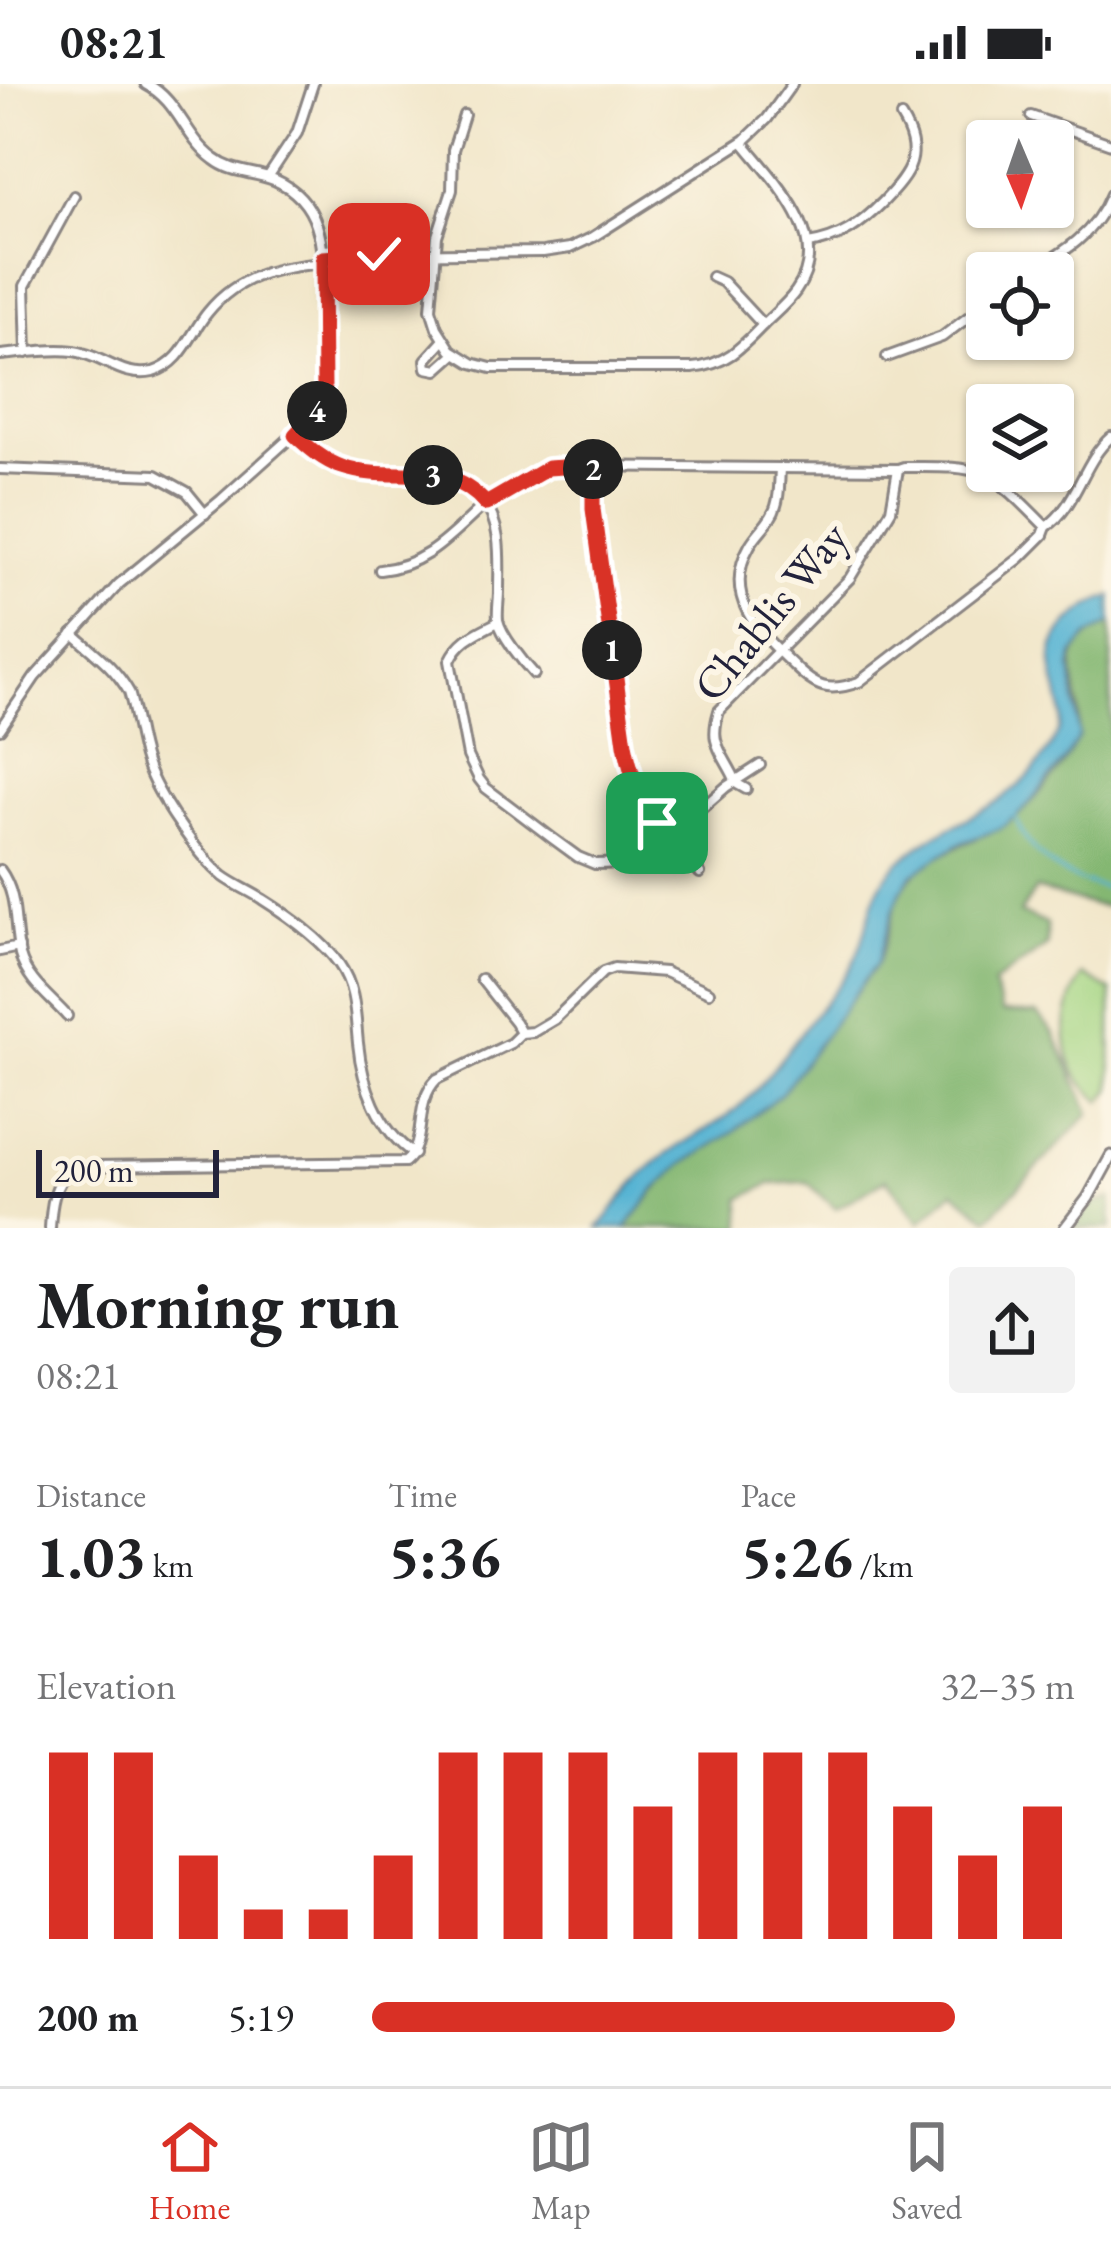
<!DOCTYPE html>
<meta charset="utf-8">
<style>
body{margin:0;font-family:"EB Garamond",serif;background:#f2f2f2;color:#202124;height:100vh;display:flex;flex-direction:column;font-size:45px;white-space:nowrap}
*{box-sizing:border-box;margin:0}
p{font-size:39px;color:#757577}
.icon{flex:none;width:66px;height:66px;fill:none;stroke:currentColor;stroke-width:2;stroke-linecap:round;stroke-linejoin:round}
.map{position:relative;height:1144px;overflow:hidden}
.panel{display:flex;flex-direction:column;background:#fff;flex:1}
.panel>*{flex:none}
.needle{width:78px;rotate:178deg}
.fabs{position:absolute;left:966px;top:36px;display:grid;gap:24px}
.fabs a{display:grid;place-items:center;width:108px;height:108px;border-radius:12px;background:#fff;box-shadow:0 3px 9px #0004;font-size:60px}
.scale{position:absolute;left:36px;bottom:30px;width:183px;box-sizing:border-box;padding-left:12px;border:6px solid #22223b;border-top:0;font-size:33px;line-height:42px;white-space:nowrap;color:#22223b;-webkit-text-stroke:9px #fcf5e5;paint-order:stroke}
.pin{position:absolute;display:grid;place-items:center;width:102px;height:102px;color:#fff;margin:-51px;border-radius:24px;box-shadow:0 6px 18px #0006}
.km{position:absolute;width:60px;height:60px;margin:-30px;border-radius:50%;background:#222;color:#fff;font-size:33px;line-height:60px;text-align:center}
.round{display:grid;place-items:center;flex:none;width:126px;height:126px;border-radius:12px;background:#f2f2f2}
.headline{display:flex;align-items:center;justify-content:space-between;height:204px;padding:0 36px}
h1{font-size:66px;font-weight:700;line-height:90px}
.metrics{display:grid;grid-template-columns:repeat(3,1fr);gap:18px;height:204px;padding:12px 36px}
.metrics div{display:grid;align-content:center}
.metrics b{font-size:60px;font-weight:700}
.metrics small{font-size:33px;font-weight:400}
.metrics p{font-size:33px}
.chart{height:336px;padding:24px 36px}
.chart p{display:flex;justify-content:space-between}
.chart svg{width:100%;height:216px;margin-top:12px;stroke:#d93025;stroke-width:6}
ul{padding:0 36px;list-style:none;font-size:39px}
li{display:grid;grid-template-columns:192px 144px 1fr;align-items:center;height:90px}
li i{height:30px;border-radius:15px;background:#d93025}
.status{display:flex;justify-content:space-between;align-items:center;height:84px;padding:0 60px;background:#fff;direction:ltr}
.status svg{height:33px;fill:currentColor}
.tabs{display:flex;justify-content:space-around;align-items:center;height:168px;border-top:3px solid #e0e0e0;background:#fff;font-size:33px;color:#757577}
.tabs a{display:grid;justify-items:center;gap:6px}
.tabs .active{color:#d93025}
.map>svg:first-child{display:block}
</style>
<div class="status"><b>08:21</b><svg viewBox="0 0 49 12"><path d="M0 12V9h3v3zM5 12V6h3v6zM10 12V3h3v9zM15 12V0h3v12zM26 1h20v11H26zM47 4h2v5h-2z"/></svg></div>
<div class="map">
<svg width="1111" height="1144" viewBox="0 0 1111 1144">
<rect width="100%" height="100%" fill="#fcf5e5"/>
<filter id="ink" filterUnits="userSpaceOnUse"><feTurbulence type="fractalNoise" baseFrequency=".00833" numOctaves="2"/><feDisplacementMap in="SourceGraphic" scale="24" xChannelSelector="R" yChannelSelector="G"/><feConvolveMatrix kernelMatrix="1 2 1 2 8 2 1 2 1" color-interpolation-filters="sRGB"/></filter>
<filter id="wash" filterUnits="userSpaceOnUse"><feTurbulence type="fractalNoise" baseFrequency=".004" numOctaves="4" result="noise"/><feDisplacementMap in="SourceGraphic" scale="48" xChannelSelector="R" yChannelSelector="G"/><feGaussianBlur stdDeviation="2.7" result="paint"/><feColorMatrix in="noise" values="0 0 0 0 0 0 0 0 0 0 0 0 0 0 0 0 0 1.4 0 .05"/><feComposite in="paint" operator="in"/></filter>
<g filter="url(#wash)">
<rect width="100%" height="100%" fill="#f1e6c9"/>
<!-- green -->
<path fill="#a6d685" stroke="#647c60" stroke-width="3" d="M1083,891L1111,907V1006L1102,1017C1057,986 1058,934 1083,891Z"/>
<!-- forest -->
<g fill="#84b772" stroke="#536c56" stroke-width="3">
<path d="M1111,539V823L1093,821L1036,805L1020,829L1047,840V862L993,900L1002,928L1038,930L1054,949L1090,1029L988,1135L954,1107L920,1138L886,1095L836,1125L807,1098L770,1100L741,1115L742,1144H626C643,1122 659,1100 680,1082C697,1069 719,1061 733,1046C767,1011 797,971 829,934C844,917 866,898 877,878C893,849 889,811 917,787C949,758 997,755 1027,723C1041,708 1076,668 1078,648C1085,598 1047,569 1111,539Z"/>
<polygon points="1111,1114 1111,1144 1073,1144 1092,1120"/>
</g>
<!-- water -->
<path fill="#54b3d3" stroke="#3b6a87" stroke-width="3" d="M1111,512V539L1088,552L1073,571L1071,585L1079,652L1066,674L1025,725L1000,745L958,760L912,790L901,807L892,830L877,879L782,1009L730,1050L682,1081L655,1106L626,1144H598C619,1119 639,1089 666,1071C696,1050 731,1035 755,1007C775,984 793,959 811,935C824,918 839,902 850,884C873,847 863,813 899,778C937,742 991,731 1028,693C1040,679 1058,657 1061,638C1064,617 1051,596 1052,575C1053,545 1085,521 1111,512Z"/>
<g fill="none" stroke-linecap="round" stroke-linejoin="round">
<!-- stream -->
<path stroke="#54b3d3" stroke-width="3" d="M1014,730C1028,773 1067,798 1111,805"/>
</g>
</g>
<g filter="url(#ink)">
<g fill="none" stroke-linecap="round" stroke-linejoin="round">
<!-- minor casing -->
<g stroke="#8a8482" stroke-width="14">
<g id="minor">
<path d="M464,31L453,66L452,106L437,152L431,225L437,244L451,266L472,279L491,284H692C725,281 741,264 763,241C774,230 787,220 796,207C834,154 774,97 743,58"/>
<polyline points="1031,32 1111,60"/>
<polyline points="268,93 297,49 313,0"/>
<path d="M808,160C841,155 860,141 883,118C911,89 924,70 901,33"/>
<polyline points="323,174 386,170 543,168 570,164 593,153 745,56 767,35 792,0"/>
<path d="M1028,189C1065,168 1095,150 1111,110"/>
<polyline points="712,193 723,198 763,241"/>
<polyline points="444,256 426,276 427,284 437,286 455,270"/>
<polyline points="27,269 25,202 74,112"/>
<path d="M0,271C24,269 50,264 74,267C102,271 123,295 153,288C182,280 191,248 208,228C239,190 278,183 324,179"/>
<polyline points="887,273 942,253 987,219"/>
<path d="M295,351C308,363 324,377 341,383C387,399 449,374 483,417C503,442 499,477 499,507C499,516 497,527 498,536C501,551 523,578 534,590"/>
<polyline points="593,381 593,425 631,694 647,724 700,789"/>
<polyline points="0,385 156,391 187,408 205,430"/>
<path d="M780,385C779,397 780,410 776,422C772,437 758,447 750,461C721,512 758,548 793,581C816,604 828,609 859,598L1020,474L1043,451L1046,443C1078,421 1082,378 1111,353"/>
<path d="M380,486C427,481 450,452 483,422C506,403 539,386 568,382L898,385L904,383C987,382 988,384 1046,443"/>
<path d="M498,538C477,549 460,555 450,577L468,672L479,695L486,704L552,754L578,773L595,780L630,779L652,768L726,703L760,681"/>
<path d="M73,550C95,569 114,582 129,608C136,631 138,656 146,679C156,710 198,772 223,792C235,801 250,807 262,815C289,832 321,854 339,880C356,904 355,931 358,959C362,1000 378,1046 414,1070"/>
<polyline points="0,645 35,593 119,500 221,416 311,335 324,307 325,273"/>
<path d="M746,705C729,695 740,704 732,689C718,663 710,657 719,627L850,494L891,426L898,385"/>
<path d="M0,786C19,812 13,841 20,871C27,897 50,913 67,932"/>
<polyline points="0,867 19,863"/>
<polyline points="481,895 515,938 521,949"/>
<path d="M50,1144C51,1126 53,1097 71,1087C78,1084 85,1084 92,1082L405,1078C429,1058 412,1020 437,995L511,959L521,949L533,948L555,935L603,888L614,884L665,888L709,908"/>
</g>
</g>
<!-- tertiary casing -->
<g stroke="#8a8482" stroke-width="15">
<g id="tertiary">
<path d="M146,0C179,17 185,54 214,75C233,90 255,87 275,96C323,117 323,163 324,208C325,230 326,252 325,273"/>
<polyline points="1065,1144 1088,1114 1111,1072"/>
</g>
</g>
<!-- minor -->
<use href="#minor" stroke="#fff" stroke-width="8"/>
<!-- tertiary -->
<use href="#tertiary" stroke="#fff" stroke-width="9"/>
</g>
</g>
<g fill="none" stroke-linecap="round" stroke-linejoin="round" filter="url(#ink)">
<!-- route casing -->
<g stroke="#fff" stroke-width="24">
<path id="route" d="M379,170L323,174L324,307L316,328L295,351C309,364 324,377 342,383C395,401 444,372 486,420L548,384L593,381V425L625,660C631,691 639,713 657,739"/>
</g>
<!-- route -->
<use href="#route" stroke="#d93025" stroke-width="15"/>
</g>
<g text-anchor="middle" stroke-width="12" stroke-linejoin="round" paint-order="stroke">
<!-- street labels -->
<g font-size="45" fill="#22223b" stroke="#fcf5e5">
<text transform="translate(770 527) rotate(-51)" y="16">Chablis Way</text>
</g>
</g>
</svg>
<div class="fabs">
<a><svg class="needle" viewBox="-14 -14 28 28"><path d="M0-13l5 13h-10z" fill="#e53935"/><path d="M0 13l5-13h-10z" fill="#757577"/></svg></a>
<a><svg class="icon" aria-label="locate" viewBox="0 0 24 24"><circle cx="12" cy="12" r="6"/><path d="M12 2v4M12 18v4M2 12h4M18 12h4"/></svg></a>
<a><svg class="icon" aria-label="layers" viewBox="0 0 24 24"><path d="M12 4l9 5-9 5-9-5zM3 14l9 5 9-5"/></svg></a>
</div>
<div class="scale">200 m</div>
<div class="pin" style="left:657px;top:739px;background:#1e9e55"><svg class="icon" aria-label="arrive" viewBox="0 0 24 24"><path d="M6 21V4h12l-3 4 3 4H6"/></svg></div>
<div class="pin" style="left:379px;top:170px;background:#d93025"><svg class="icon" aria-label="check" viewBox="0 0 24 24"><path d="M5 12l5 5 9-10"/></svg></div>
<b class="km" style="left:612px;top:566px">1</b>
<b class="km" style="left:593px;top:385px">2</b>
<b class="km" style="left:433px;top:391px">3</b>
<b class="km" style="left:317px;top:327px">4</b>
</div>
<section class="panel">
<div class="headline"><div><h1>Morning run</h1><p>08:21</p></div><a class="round"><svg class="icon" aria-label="share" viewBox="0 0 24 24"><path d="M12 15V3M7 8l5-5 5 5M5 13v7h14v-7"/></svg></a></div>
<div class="metrics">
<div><p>Distance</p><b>1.03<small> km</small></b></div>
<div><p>Time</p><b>5:36</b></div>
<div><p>Pace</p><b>5:26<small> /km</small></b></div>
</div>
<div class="chart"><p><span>Elevation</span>32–35 m</p>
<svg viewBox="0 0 160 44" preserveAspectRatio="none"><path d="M5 44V6M15 44V6M25 44V27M35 44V38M45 44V38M55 44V27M65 44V6M75 44V6M85 44V6M95 44V17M105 44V6M115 44V6M125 44V6M135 44V17M145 44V27M155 44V17"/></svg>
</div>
<ul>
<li><b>200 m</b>5:19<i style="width:83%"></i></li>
</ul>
</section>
<nav class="tabs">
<a class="active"><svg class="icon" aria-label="home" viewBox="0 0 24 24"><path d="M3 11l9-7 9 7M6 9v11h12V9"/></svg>Home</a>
<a><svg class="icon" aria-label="map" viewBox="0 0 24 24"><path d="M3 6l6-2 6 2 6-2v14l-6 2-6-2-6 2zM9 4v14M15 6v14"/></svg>Map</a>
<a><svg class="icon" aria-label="saved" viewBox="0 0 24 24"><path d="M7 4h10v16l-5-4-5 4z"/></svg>Saved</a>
</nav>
